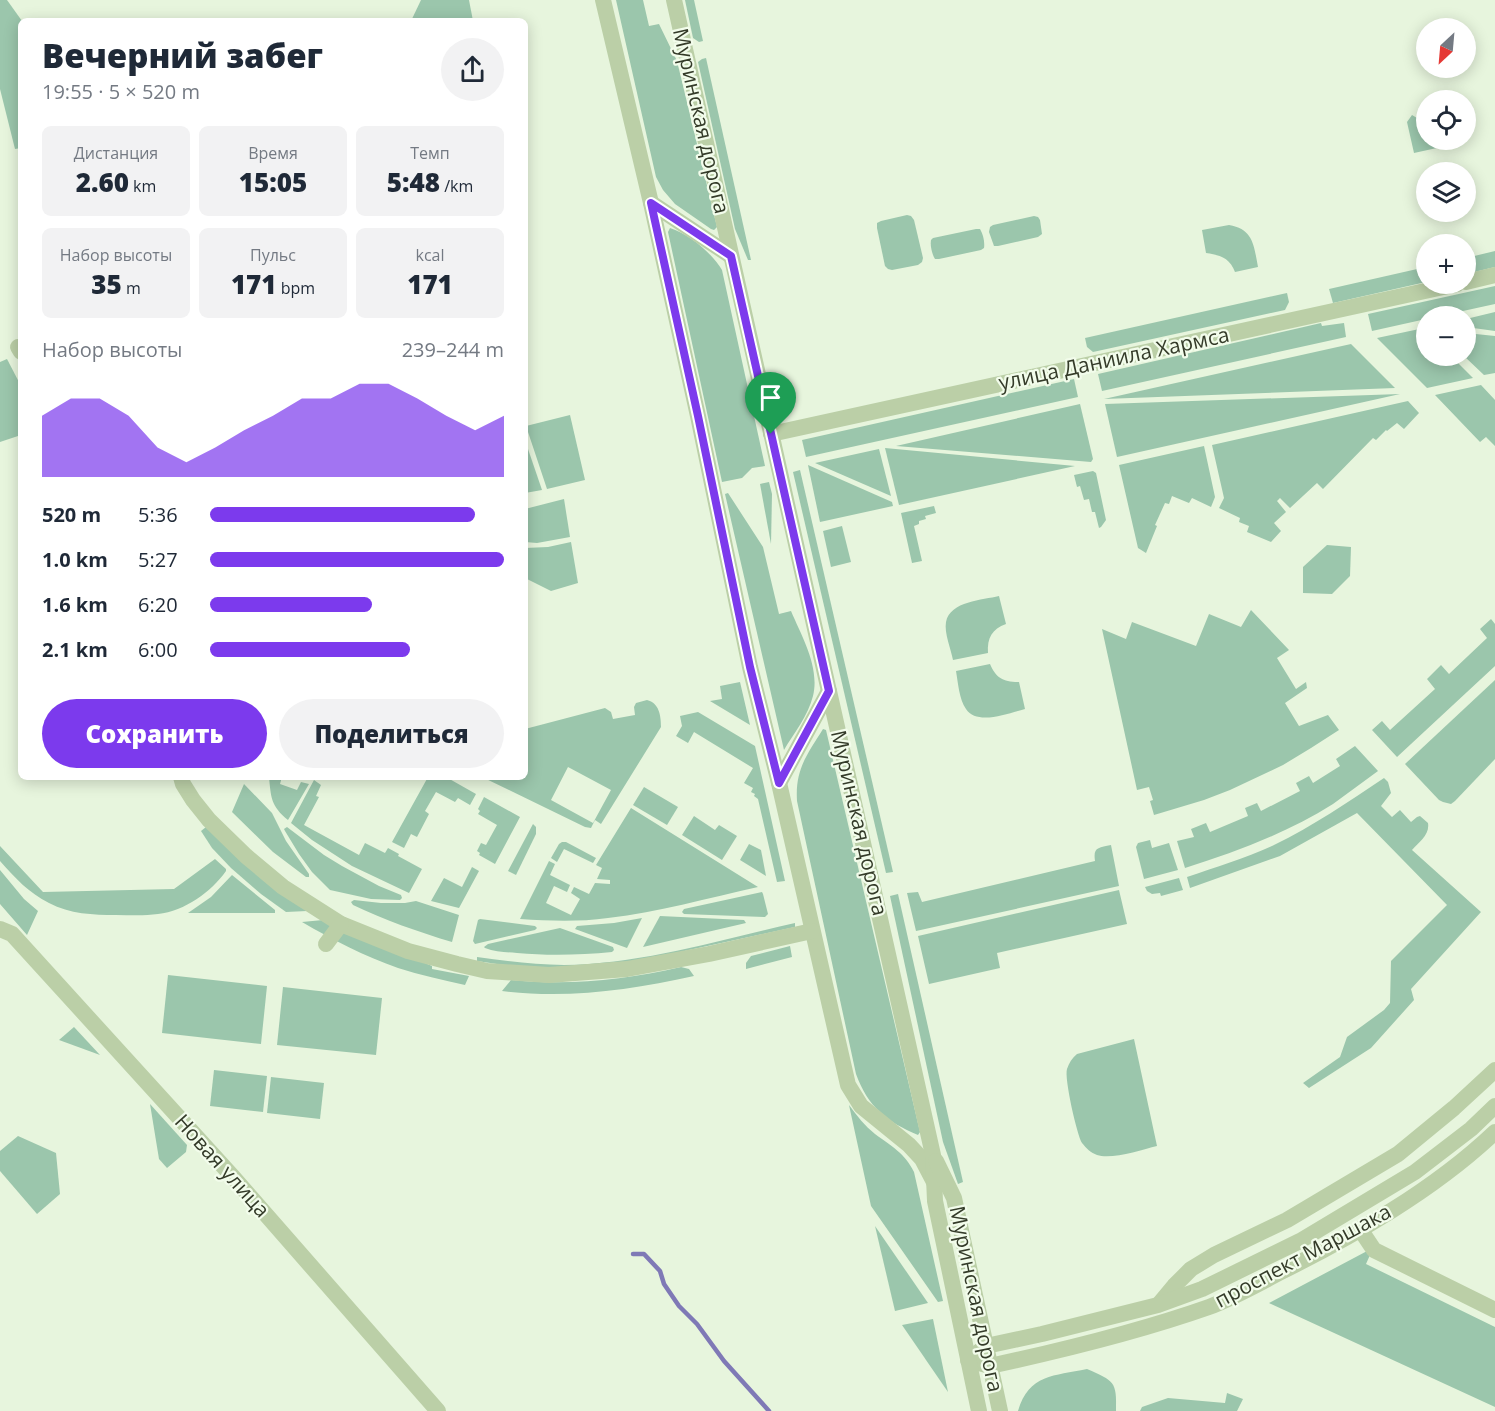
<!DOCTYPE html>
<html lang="ru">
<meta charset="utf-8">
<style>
body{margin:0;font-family:"Open Sans",sans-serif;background:#f2f2f3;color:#1f2937;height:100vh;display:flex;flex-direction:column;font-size:22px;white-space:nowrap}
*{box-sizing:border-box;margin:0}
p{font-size:20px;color:#747a83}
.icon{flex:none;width:33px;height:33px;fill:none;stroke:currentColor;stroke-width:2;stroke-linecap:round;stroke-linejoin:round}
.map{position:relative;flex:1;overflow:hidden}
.details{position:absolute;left:18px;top:18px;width:510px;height:762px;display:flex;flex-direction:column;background:#fff;border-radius:9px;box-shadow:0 3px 15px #0003}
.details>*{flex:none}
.needle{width:39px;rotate:206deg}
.fabs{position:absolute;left:1416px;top:18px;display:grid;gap:12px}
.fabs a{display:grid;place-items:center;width:60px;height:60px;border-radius:50%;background:#fff;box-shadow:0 3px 15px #0003;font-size:30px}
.pin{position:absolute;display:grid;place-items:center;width:51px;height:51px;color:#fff;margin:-62px -26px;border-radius:50% 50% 50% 0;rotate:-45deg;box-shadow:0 0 6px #0007}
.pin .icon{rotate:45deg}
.round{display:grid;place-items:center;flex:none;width:63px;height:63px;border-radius:32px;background:#f2f2f3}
.head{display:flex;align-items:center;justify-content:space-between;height:102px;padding:0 24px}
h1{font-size:33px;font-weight:800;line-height:45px}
.metrics{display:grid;grid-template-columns:repeat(3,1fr);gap:9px;height:102px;padding:6px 24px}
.metrics div{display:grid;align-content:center;border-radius:9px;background:#f2f2f3;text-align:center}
.metrics b{font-size:26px;font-weight:800}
.metrics small{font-size:16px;font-weight:400}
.metrics p{font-size:16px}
.chart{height:168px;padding:12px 24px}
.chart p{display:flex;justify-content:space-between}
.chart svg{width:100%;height:108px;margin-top:6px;fill:#7c3aed;opacity:.7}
.primary-button{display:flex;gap:12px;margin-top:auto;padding:12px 24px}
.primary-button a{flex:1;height:69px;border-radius:36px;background:#7c3aed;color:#fff;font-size:24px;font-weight:800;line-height:69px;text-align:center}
.primary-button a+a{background:#f2f2f3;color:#1f2937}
ul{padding:0 24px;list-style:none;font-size:20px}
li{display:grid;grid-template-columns:96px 72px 1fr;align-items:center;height:45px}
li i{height:15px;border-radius:8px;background:#7c3aed}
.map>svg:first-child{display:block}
</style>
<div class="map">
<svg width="1495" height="1411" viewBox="0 0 1495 1411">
<rect width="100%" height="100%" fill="#e7f5dd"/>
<!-- green -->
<g fill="#9bc6ac" fill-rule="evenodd">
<polygon points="0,0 7,0 22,21 21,148 15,149 0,89"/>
<polygon points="421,0 469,0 473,21 411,21"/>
<polygon points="616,0 643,0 649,26 659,24 677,61 717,227 714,230 711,229 675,204 663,190 656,177"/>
<polygon points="685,0 694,0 703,41 699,42 693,38"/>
<polygon points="706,58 751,260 748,260 735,229 698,62 702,59"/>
<polygon points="1412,115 1417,118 1426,118 1426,140 1455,140 1455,144 1414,153 1407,122"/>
<polygon points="907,215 911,216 914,220 923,258 922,262 918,265 892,270 888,269 885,266 877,228 877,223 881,221"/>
<polygon points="1034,216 1038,217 1040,220 1042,234 1038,237 998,246 994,246 989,232 990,227 993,225"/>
<path d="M1229,225C1254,229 1254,247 1258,267L1235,272C1230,258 1220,255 1206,253L1202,230Z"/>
<path d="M670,228C689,234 712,253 722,270L765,466L752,468L742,478L722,482L668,232Z"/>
<path d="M976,229H980C983,234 985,242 984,248L981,250L939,259H935C932,254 930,246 931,240L933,238Z"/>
<polygon points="1495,251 1495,267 1466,274 1466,258"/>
<polygon points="1426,267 1426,282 1333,303 1329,289"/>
<polygon points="1495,286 1495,304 1440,316 1426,316 1426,319 1372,331 1368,314"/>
<polygon points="1287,293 1289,302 1285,310 1093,352 1087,347 1085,338"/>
<polygon points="1495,312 1495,331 1466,327 1466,319"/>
<polygon points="1321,323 1322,326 1344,323 1346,337 1102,391 1098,374"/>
<polygon points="1424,328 1426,330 1426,356 1451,356 1473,378 1427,388 1377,338"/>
<polygon points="1466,333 1495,336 1495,373 1484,375 1464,356 1466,356"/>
<polygon points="1351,344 1395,388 1104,399"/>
<polygon points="7,359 21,386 21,435 0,442 0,362"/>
<polygon points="1074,379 1078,397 806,457 802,440"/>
<polygon points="1481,385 1495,400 1495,446 1486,437 1480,442 1435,395"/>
<polygon points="1400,394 1117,457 1105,404"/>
<polygon points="1408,401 1419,413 1404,429 1397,423 1387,431 1386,430 1376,440 1373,438 1323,489 1317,483 1290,508 1280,498 1277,501 1286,512 1274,523 1281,531 1271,542 1247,532 1249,526 1239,522 1240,518 1219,508 1224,498 1212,445"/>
<polygon points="1080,404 1093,459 1091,462 896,446"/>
<polygon points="570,415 585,480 547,489 526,426"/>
<polygon points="1204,446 1215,497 1211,507 1192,498 1189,503 1172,496 1169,504 1165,503 1155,525 1157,526 1146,553 1138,548 1119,465"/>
<polygon points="885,448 1075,466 899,505"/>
<polygon points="528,449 542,490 525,493 525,450"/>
<polygon points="879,449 891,496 815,463"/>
<polygon points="808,465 892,502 893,506 820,522"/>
<polygon points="800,470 893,872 886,873 793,472"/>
<polygon points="1093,471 1096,473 1106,520 1101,527 1099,528 1095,512 1092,512 1089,499 1084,500 1080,486 1077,487 1074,475"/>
<polygon points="769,482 772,494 771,544 760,484"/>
<path d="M728,493L763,547L779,614L791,611C802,637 820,667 813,696C808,716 794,733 784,750L725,494Z"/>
<polygon points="564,499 570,537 537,543 525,542 525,509"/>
<polygon points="934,506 936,513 925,516 926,519 919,521 919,524 914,526 922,561 912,563 901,513"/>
<polygon points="842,526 851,562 831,567 823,531"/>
<polygon points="571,542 578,583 551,591 525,578 525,548 548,547"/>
<polygon points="1327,545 1351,547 1350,576 1332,594 1303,593 1303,567"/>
<path d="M999,596L1006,624C992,629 987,638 988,653L953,660C951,649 944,633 946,622C950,601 983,600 999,596Z"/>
<polygon points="1251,610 1289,650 1277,658 1296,689 1306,682 1307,688 1285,703 1299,726 1328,715 1339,730 1311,748 1283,765 1230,790 1204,800 1154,815 1150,801 1153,800 1149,787 1137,790 1102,629 1126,639 1132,622 1196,646 1209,614 1241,627"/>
<polygon points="1491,619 1495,624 1495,666 1397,757 1372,730 1382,721 1390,730 1435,689 1427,679 1441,665 1449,674 1487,638 1480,629"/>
<path d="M990,664C996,678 1003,682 1019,682L1025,709C1009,713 977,726 966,709C959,699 958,682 956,671Z"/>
<polygon points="1495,680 1495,759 1455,801 1451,804 1443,802 1439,800 1405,764"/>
<polygon points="740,682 750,725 710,701 722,699 720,686"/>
<path d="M647,700C659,703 661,715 661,727L601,824L595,820L591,828L585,827L482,777H525V729L605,708L611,712L613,719L635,715L634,707L636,703ZM568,767L611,790L593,823L551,800Z"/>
<polygon points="698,712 755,746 785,881 777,882 758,799 754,796 755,794 751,792 753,788 744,783 753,768 694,732 688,743 676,736 682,726 680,716"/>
<path d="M823,729L826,730L920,1132L918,1135C887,1122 868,1107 856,1074L797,801C795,769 807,755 823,729Z"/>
<path d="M1355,746L1378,771C1363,782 1348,793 1333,804C1287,833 1236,852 1185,868L1177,841L1194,837L1191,829L1206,823L1210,832L1248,816L1245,808L1257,803L1261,811L1300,791L1296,783L1309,776L1313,783L1340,766L1336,759Z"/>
<path d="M269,777H282L280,784L297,790L301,782L309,784L288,820C271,806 271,798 269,777Z"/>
<polygon points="428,777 446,777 476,794 470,805 458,798 455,802 436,792 425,811 429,814 417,837 411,834 404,848 392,842"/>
<path d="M1384,778L1388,782L1391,793L1381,806L1392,817L1400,810L1411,822L1417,817L1420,816L1428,823C1430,835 1419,842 1412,850L1481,912L1411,989L1414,1000L1371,1048L1309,1088L1303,1083L1340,1057L1347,1037L1384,1010L1390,1003L1391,961L1447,905L1357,813L1280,856L1190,888L1187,877C1216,867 1246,858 1274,845C1313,826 1348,802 1384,778Z"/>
<polygon points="314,780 321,785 316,796 319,797 304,825 359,855 365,843 385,853 388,848 399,854 398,856 422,869 409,893 352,866 312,840 291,823"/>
<polygon points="244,784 272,813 286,841 309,874 309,877 306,877 273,852 232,812"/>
<polygon points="644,787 678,807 667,825 633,805"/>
<polygon points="484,797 520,817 495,864 479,855 480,853 477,851 481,843 486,845 497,825 478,814 480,811 478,809"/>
<path d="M631,808L758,887C708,898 659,912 608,918C579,922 550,921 520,919L549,861L555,864L550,875L570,885L567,892L554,886L546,903L571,915L580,899L571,893L574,887L589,894L595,883L610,884V880L597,879L602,868L596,865Z"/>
<polygon points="694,816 715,830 719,825 737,836 722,860 682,835"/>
<polygon points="533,824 536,827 536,834 516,875 508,871"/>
<polygon points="206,827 307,911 286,912 261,894 231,868 212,848 201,831"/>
<polygon points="287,827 324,855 342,866 379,886 401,895 402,898 400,900 371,899 330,890 312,872 299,854 285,831 284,829"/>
<polygon points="1150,840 1152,848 1169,843 1178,870 1144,879 1136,847 1138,843"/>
<polygon points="562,842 566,842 596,858 593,863 564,849 557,862 551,858 559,844"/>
<polygon points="749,844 761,850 766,876 740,860"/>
<path d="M1111,845L1119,886L916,931L907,893L918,892L922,902L1095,861C1093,847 1098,848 1111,845Z"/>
<path d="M0,846L43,892L174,889L215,859L226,869V871C211,892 185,911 158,914C144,916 130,915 116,915C93,915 70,914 49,903C29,893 15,878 0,861Z"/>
<polygon points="472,867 479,871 459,908 431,901 444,878 462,887"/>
<polygon points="0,870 24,899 38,911 27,935 0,904"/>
<polygon points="232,875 275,910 275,913 188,913 211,897"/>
<polygon points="1179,878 1183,890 1161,896 1160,893 1152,894 1147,891 1145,887"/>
<polygon points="1119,890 1127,924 997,953 1000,968 929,984 918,936"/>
<polygon points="762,892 763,894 768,914 765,917 684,914 682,912 684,909"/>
<polygon points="898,894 963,1182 958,1184 943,1142 890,896"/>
<path d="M354,900L381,903H405L416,901L459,915L452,942C418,932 385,920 353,905L351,902Z"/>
<polygon points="660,916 744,920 746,923 643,947"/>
<polygon points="642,918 627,948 575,929 577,926 614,923"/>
<polygon points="480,919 535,926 537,928 535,930 475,944 473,941 478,920"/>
<path d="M323,920L432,966V969L469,976L465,985C443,980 420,975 398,968C364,956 333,940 302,922Z"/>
<path d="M795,923V927L629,963L563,968L510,966L477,961V957C506,961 535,965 564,965C642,964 719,940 795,923Z"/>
<path d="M560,928L613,947L614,950L612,952C581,955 549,956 517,953C507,952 495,952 485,948L484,947L488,944Z"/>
<polygon points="790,946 792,957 746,969 746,963 751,956"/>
<path d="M681,967L689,969L694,976C630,990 568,999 502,991L511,980C569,986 624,980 681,967Z"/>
<polygon points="168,975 267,986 261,1044 162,1033"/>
<polygon points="283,987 382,998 376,1055 277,1045"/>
<polygon points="74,1027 100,1055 59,1040"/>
<path d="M1134,1039L1157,1146C1141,1150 1111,1160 1097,1155C1091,1153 1086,1148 1082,1143C1077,1135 1064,1078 1067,1069C1069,1063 1072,1058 1077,1054Z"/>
<polygon points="214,1070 267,1076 263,1112 210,1106"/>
<polygon points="271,1077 324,1083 320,1119 267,1113"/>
<polygon points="150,1104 187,1145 186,1152 167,1168 159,1159"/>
<path d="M849,1105C857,1116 865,1126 875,1134C891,1146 905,1153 914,1172L943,1301L938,1302L871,1206Z"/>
<polygon points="18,1136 56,1153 60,1194 37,1214 0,1171 0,1151"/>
<polygon points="875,1226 928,1303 895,1311"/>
<polygon points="1369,1250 1370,1255 1366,1264 1495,1327 1495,1407 1269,1303"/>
<polygon points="933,1319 948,1392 902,1325"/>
<path d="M1087,1369C1114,1381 1117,1381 1116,1411H1018C1029,1374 1054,1376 1087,1369Z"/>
<polygon points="1227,1393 1243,1399 1237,1411 1140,1411 1142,1407 1168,1398 1225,1403"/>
</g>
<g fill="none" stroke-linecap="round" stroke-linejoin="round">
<!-- stream -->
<polyline stroke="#7f79b6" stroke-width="4.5" points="633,1254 644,1254 660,1271 664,1284 679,1306 697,1324 724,1361 769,1411"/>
<!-- minor -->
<g stroke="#bbcfa7" stroke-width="16">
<polyline points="603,0 651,203 698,416 750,667 779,783 848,1085 861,1106 909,1145 922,1159 934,1182"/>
<polyline points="651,203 731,256"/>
<polyline points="1466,282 1495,275"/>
<polyline points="18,347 21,352"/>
<polyline points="771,434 1457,284"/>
<polyline points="181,777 183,784 193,800 209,820 246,856 283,887 341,924 408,951 457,964 487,971 549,975 627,969 709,954 812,931"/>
<polyline points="779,783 829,691"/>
<polyline points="0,929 12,934 233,1177 438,1411"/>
<polyline points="326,944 341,924"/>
<polyline points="1360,1229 1374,1250 1495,1310"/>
<polyline points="1159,1304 1174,1286 1191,1269 1214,1255 1287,1220 1398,1154 1454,1108 1495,1070"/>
<polyline points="968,1360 986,1346 1042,1334 1158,1305 1202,1289 1300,1241 1415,1172 1471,1129 1495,1106"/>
<path d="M979,1363L990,1366C1064,1350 1138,1332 1209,1307C1233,1298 1256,1285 1279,1273C1353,1236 1434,1190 1495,1132"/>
</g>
<!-- tertiary -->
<g stroke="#bbcfa7" stroke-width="16">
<polyline points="674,0 933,1155 935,1201 979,1411"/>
<polyline points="936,1161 954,1198 1000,1411"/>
</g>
</g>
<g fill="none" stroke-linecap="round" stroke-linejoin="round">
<!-- route casing -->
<g stroke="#fff" stroke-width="12">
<polygon id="route" points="651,203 731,256 829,691 779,783 750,667 698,416"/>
</g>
<!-- route -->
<use href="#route" stroke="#7c3aed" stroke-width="8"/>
</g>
<g text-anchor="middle" stroke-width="4.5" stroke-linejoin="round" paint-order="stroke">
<!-- street labels -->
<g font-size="21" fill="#343b29" stroke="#f2fceb">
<text transform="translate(701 121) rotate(77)" y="7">Муринская дорога</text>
<text transform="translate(1114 359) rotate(-12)" y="7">улица Даниила Хармса</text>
<text transform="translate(859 823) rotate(77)" y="7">Муринская дорога</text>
<text transform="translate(222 1166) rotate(48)" y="7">Новая улица</text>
<text transform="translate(1303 1256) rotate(-28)" y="7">проспект Маршака</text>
<text transform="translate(976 1299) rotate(78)" y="7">Муринская дорога</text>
</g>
</g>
</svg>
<div class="fabs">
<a><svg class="needle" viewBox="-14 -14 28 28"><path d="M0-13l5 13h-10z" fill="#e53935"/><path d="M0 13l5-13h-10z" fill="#747a83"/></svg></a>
<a><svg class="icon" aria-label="locate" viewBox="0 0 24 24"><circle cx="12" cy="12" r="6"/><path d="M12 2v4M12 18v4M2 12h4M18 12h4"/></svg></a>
<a><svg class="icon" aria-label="layers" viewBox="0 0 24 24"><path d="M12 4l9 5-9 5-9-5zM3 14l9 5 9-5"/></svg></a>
<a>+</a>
<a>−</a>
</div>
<div class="pin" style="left:771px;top:434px;background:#1e9e55"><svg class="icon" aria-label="arrive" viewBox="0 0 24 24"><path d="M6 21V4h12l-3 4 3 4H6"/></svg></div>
<section class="details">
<div class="head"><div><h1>Вечерний забег</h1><p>19:55 · 5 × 520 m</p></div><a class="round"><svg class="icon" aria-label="share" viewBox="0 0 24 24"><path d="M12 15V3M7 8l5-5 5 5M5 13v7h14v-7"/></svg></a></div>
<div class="metrics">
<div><p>Дистанция</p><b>2.60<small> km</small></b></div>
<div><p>Время</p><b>15:05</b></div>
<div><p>Темп</p><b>5:48<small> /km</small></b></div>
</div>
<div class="metrics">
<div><p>Набор высоты</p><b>35<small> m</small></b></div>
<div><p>Пульс</p><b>171<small> bpm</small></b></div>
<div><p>kcal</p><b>171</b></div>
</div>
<div class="chart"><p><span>Набор высоты</span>239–244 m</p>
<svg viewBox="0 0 160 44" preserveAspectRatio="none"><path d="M0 44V19L10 12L20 12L30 19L40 32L50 38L60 32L70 25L80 19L90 12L100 12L110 6L120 6L130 12L140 19L150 25L160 19V44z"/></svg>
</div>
<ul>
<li><b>520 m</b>5:36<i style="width:90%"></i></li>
<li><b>1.0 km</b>5:27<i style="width:100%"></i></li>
<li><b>1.6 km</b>6:20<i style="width:55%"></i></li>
<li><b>2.1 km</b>6:00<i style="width:68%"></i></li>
</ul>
<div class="primary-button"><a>Сохранить</a><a>Поделиться</a></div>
</section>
</div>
